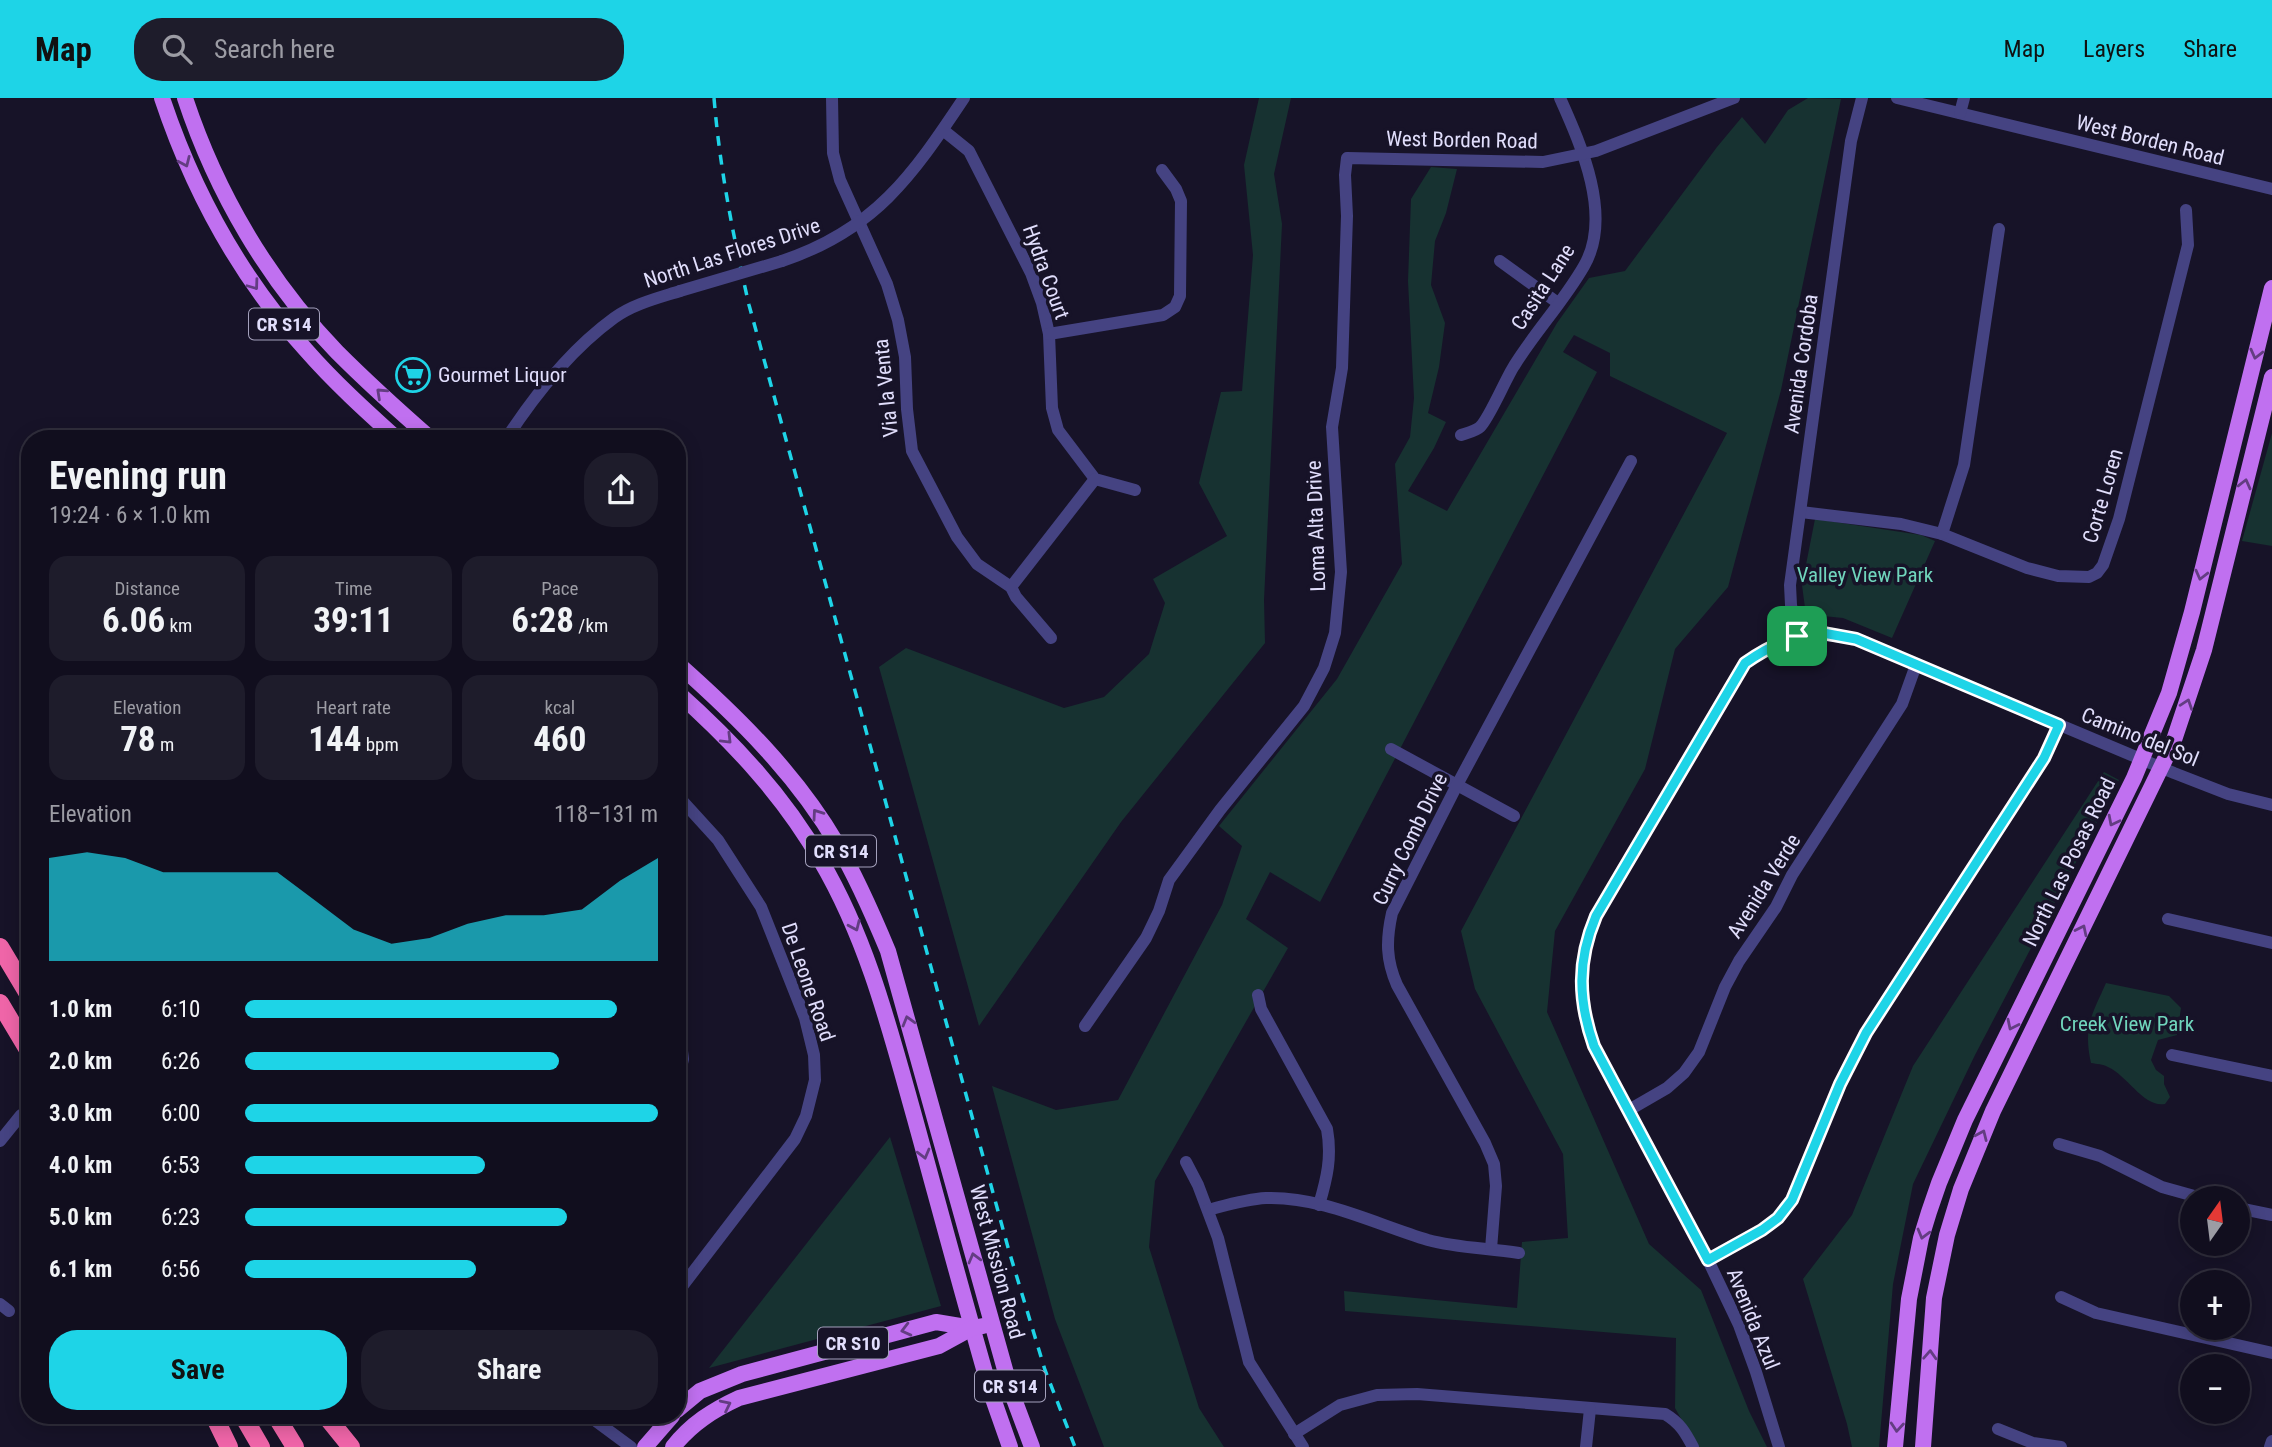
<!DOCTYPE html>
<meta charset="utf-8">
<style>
body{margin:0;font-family:"Roboto Condensed",sans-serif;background:#1e1c2b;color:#f1f3f6;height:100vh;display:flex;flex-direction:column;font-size:26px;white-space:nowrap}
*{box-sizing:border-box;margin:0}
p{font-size:23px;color:#9c9ca4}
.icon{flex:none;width:38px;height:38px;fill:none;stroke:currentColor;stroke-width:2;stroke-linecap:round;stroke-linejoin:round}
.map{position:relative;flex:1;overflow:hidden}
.drawer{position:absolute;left:21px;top:332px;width:665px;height:994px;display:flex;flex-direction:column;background:#110e1e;border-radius:28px;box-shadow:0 4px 18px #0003,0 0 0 2px #302e3c}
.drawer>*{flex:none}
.needle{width:46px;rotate:14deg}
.fabs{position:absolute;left:2180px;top:1088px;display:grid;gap:14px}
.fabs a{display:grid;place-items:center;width:70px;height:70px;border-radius:50%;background:#110e1e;box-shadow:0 4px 18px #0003,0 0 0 2px #302e3c;font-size:35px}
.pin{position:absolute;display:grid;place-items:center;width:60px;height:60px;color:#fff;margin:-30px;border-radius:14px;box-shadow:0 4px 10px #0006}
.round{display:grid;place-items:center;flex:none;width:74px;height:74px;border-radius:28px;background:#1e1c2b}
.overview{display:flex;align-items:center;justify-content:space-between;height:119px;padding:0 28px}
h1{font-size:38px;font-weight:700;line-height:52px}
.metrics{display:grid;grid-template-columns:repeat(3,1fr);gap:10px;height:119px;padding:7px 28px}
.metrics div{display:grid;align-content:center;border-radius:18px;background:#1e1c2b;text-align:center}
.metrics b{font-size:35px;font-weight:700}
.metrics small{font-size:19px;font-weight:400}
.metrics p{font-size:19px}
.chart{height:196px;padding:14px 28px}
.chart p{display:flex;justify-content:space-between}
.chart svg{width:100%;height:126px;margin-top:7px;fill:#1ed4e7;opacity:.7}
.cta{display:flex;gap:14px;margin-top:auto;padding:14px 28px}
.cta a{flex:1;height:80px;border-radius:28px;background:#1ed4e7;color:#111;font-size:28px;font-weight:700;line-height:80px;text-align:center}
.cta a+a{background:#1e1c2b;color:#f1f3f6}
ul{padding:0 28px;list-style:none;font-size:23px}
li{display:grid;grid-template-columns:112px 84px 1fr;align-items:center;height:52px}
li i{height:18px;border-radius:9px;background:#1ed4e7}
header{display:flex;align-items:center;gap:42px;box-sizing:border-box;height:98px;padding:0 35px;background:#1ed4e7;color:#111}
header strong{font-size:33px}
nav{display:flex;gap:38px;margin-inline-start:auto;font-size:24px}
.search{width:490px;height:63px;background:#1e1c2b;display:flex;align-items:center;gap:18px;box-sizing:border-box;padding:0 24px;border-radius:28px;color:#9c9ca4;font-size:26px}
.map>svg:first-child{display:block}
</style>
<header>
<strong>Map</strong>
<div class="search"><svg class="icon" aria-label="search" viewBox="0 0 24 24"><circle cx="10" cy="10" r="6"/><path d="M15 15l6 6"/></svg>Search here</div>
<nav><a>Map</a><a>Layers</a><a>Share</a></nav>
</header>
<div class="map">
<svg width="2272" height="1349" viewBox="0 0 2272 1349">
<rect width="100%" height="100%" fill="#171328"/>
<!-- green -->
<g fill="#173231">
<polygon points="1259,0 1291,0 1274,76 1282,126 1264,502 1265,545 1121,724 979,928 879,569 906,550 1064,610 1104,599 1149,556 1165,505 1153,481 1227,438 1199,385 1221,294 1242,293 1253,157 1244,67"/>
<polygon points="1808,0 1841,1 1781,292 1728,489 1675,551 1645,671 1555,833 1547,914 1649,1146 1701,1192 1749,1313 1767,1349 1697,1349 1675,1310 1676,1240 1345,1213 1344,1193 1517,1210 1522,1144 1568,1140 1563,1056 1475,891 1461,833 1727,335 1610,278 1610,255 1574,237 1563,254 1597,274 1320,804 1270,774 1246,821 1288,850 1155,1083 1149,1149 1199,1310 1224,1349 1104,1349 1055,1221 992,988 1056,1012 1118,1002 1222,807 1242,748 1219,728 1337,581 1402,466 1395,366 1410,339 1414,300 1408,183 1411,101 1431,69 1457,71 1446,115 1435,143 1431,187 1445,225 1439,269 1428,315 1446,324 1434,350 1408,393 1447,413 1557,225 1589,180 1625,173 1717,49 1742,19 1765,46 1788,12"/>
<polygon points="2272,335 2272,448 2242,443"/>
<polygon points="1815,421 1921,437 1935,443 1892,540 1843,520 1813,517 1805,510 1802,487"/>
<polygon points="2104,674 2119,682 1975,957 1913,1086 1893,1186 1879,1349 1852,1349 1847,1326 1803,1181 1852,1117 1913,968"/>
<path d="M2106,885L2169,898L2181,910L2177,937L2158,942L2151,962L2156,972L2164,978V986L2170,999L2165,1006C2144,1010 2128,978 2108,969C2103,966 2097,966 2091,965C2083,928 2092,917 2106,885Z"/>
<polygon points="890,1039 941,1208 709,1270"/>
</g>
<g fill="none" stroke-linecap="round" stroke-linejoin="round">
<!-- minor -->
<g stroke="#454382" stroke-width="12">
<polyline points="832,0 833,55 840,82 887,186 898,222 905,259 907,311 912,353 957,439 977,466 1011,489 1016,499 1051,540"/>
<polyline points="1897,0 2272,91"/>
<polyline points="1960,15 1964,0"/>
<polyline points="943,32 969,53 1031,175 1042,205 1049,236 1052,310 1058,332 1095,381 1135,392"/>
<path d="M782,163C875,132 912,78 964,0"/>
<polyline points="1500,163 1558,205"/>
<polyline points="1049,236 1163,217 1175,209 1180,198 1181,103 1176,91 1162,72"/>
<path d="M1461,337C1467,335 1476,333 1480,329C1489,321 1506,280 1514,268C1535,234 1564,203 1584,168C1613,118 1581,47 1560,0"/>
<path d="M506,341C536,295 570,252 614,220C633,206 658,200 680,193"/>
<polyline points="1801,414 1901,426 1942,436 2027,470 2058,478 2089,479 2097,475 2103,467 2119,421 2188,147 2186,112"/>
<polyline points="1942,436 1964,367 1999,131"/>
<polyline points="1011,489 1095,381"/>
<polyline points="1797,538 1791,507 1790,487 1851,43 1862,0"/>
<polyline points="1391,651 1514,718"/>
<polyline points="677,697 718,742 761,809 805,920 814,957 815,982 806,1018 795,1041 677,1195"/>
<polyline points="2168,821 2272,845"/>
<path d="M1258,897L1261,911L1327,1031C1332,1059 1327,1080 1319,1107"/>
<polyline points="677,914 683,961 677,986"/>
<polyline points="1085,928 1146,840 1159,813 1169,782 1220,712 1304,608 1324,570 1335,535 1341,474 1332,329 1342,270 1347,118 1345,77 1347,60 1543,64 1596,53 1734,0"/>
<polyline points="2172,957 2272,978"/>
<polyline points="1629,1012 1667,990 1684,975 1699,954 1725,889 1739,863 1776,809 1792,777 1902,606 1916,567"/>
<polyline points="0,1043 21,1017"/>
<polyline points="2059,1046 2100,1058 2162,1089 2205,1101"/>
<polyline points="1186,1064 1198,1087 1218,1140 1249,1264 1303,1349"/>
<polyline points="2238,1110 2272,1117"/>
<path d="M1208,1112C1227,1107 1246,1101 1266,1100C1321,1098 1375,1126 1428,1142C1457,1150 1488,1150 1519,1155"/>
<path d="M1491,1151L1496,1088L1494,1066L1485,1045L1397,887C1386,862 1386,842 1392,815L1457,687L1631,363"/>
<polyline points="1708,1162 1762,1132 1778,1120 1792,1102 1840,986 1866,935 2044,660 2059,627"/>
<polyline points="2061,1199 2096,1215 2272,1255"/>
<polyline points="0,1206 9,1213"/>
<polyline points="589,1318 631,1349"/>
<polyline points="1998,1331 2033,1345 2061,1349"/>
<path d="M1294,1336L1340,1307L1377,1297L1417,1296L1665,1316C1680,1325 1685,1334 1693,1349"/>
<polyline points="1586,1349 1590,1311"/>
<path d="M1779,1349L1756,1274L1739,1227L1708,1162L1594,948C1578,902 1577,863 1596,818L1745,565C1787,536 1805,532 1856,541L2174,675L2228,696L2272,707"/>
<polyline points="2270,1349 2272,1343"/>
</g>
<!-- major -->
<g stroke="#c070f0" stroke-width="16">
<path d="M162,0C193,93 240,179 306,252C334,284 366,313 397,341"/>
<path d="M185,0C216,94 268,183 337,254C367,284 399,313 431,341"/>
<path d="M677,565C738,619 796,676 837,746C857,780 873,817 888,853L1011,1293L1032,1349"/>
<path d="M677,594C733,644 784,698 821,763C868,843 890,932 915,1021C940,1112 964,1202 990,1292L1010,1349"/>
<polyline points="677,1312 700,1293 742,1276 936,1224 972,1230"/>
<polyline points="645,1349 672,1318"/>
<path d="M673,1349C691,1326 713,1312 739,1300L939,1248L972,1230L983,1228"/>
<polyline points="1895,1349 1909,1201 1921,1140 1929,1114 1939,1085 1965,1022 2134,680 2169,595 2192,514 2272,190"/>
<polyline points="1923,1349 1934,1200 1947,1137 1961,1091 1993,1013 2173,645 2204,552 2272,279"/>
</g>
<!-- highway -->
<g stroke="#ef65a8" stroke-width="18">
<polyline points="0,849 30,899"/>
<polyline points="0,905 30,955"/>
<polyline points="214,1318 229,1349"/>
<polyline points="243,1318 261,1349"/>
<polyline points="276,1318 295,1349"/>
<polyline points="326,1318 351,1349"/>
</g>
<!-- rail -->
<path stroke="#1ed4e7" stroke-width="3.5" stroke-dasharray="10 9" stroke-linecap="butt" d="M714,0C720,72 733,137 749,207L1009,1153L1045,1272L1075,1349"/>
<!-- minor-bridge -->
<polyline stroke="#454382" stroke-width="12" points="680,193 782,163"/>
</g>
<!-- one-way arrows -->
<defs><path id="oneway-chevron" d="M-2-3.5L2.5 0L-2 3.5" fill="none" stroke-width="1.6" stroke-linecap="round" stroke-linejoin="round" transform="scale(1.75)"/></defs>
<g stroke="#633d82">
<use href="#oneway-chevron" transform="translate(185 64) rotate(66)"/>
<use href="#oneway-chevron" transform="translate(254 187) rotate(54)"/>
<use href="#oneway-chevron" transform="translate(2256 256) rotate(104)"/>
<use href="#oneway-chevron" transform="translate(381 295) rotate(-137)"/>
<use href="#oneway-chevron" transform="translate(2245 386) rotate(-76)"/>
<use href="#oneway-chevron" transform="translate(2201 477) rotate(104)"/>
<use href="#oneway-chevron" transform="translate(2187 606) rotate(-71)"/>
<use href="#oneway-chevron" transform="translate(727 641) rotate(45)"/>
<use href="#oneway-chevron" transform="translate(817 716) rotate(-125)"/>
<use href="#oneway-chevron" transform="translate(2113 723) rotate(117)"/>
<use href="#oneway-chevron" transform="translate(855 828) rotate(66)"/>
<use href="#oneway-chevron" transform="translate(2082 832) rotate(-64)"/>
<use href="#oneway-chevron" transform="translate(908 923) rotate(-106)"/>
<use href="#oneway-chevron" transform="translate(2012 927) rotate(116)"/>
<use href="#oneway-chevron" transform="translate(1982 1037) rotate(-66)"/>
<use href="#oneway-chevron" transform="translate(924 1056) rotate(75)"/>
<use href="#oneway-chevron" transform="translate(1923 1136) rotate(105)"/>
<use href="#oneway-chevron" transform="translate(974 1160) rotate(-105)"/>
<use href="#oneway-chevron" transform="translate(906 1232) rotate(166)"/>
<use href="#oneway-chevron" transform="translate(1930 1257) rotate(-87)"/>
<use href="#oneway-chevron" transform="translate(726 1307) rotate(-26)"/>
<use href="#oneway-chevron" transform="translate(1897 1329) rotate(95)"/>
</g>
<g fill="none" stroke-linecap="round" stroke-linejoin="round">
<!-- route casing -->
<g stroke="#fff" stroke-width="14">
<path id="route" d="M1823,535L1856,541L2059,627L2044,660L1866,935L1840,986L1792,1102L1778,1120L1762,1132L1708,1162L1594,948C1578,902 1577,863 1596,818L1745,565C1773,546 1790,539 1823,535Z"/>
</g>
<!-- route -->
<use href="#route" stroke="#1ed4e7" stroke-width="9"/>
</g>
<!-- icons -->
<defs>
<g id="supermarket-ring" transform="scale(1.75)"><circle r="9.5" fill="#171328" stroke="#1ed4e7" stroke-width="1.5"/><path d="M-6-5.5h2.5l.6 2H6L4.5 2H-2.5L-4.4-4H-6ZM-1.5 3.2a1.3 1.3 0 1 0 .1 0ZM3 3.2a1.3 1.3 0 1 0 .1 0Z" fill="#1ed4e7"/></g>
</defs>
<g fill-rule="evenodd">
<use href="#supermarket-ring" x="413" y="277"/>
</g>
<g text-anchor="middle" stroke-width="7" stroke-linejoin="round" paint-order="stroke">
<!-- shield labels -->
<g fill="#171328" stroke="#a4a1bc" stroke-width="2">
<rect x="249" y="210.5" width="70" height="31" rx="5"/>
<rect x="806" y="737.5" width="70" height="31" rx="5"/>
<rect x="818" y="1229.5" width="70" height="31" rx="5"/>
<rect x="975" y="1272.5" width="70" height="31" rx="5"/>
</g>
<g font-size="19" font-weight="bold" fill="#e1defc">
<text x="284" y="233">CR S14</text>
<text x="841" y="760">CR S14</text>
<text x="853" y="1252">CR S10</text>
<text x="1010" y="1295">CR S14</text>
</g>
<!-- street labels -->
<g font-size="21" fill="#e1defc" stroke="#171328">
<text transform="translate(1462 42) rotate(1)" y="7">West Borden Road</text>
<text transform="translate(2150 42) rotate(14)" y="7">West Borden Road</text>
<text transform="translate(732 155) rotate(-18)" y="7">North Las Flores Drive</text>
<text transform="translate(1046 174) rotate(70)" y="7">Hydra Court</text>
<text transform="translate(1543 189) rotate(-57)" y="7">Casita Lane</text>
<text transform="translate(1801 266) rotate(-82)" y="7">Avenida Cordoba</text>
<text transform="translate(886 290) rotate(-96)" y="7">Via la Venta</text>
<text transform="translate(2103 398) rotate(-74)" y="7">Corte Loren</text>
<text transform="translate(1316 428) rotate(-92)" y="7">Loma Alta Drive</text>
<text transform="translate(2140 639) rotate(22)" y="7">Camino del Sol</text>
<text transform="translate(1410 741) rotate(-64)" y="7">Curry Comb Drive</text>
<text transform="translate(2069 764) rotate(-64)" y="7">North Las Posas Road</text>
<text transform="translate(1764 788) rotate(-58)" y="7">Avenida Verde</text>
<text transform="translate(808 884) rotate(71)" y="7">De Leone Road</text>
<text transform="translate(997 1164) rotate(75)" y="7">West Mission Road</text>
<text transform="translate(1753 1221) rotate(68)" y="7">Avenida Azul</text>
</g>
<!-- poi labels -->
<g font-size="21" fill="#e1defc" stroke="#171328" text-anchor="start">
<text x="438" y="284">Gourmet Liquor</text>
</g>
<!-- park labels -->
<g font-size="21" fill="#70d5bc" stroke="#171328">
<text x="1865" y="484">Valley View Park</text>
<text x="2127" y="933">Creek View Park</text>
</g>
</g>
</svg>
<div class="fabs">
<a><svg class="needle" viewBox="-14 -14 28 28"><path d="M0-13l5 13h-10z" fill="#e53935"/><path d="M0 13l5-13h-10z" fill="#9c9ca4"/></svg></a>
<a>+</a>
<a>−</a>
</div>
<div class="pin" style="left:1797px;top:538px;background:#1e9e55"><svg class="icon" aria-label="arrive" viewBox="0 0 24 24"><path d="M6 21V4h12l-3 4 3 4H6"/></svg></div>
<section class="drawer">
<div class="overview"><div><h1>Evening run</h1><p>19:24 · 6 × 1.0 km</p></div><a class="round"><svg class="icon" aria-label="share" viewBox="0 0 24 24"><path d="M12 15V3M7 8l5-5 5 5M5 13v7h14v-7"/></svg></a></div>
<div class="metrics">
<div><p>Distance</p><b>6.06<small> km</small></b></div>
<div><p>Time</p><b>39:11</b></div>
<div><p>Pace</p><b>6:28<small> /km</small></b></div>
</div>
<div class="metrics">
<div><p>Elevation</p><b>78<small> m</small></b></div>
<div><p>Heart rate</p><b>144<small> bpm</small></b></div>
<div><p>kcal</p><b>460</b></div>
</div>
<div class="chart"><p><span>Elevation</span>118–131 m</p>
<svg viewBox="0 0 160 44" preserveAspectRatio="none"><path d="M0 44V8L10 6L20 8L30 13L40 13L50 13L60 13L70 23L80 33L90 38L100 36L110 31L120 28L130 28L140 26L150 16L160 8V44z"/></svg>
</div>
<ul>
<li><b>1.0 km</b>6:10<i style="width:90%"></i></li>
<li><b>2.0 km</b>6:26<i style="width:76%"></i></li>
<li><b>3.0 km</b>6:00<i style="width:100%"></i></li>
<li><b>4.0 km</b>6:53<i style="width:58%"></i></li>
<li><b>5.0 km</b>6:23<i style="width:78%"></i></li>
<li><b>6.1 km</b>6:56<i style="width:56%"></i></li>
</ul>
<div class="cta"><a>Save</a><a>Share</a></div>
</section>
</div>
